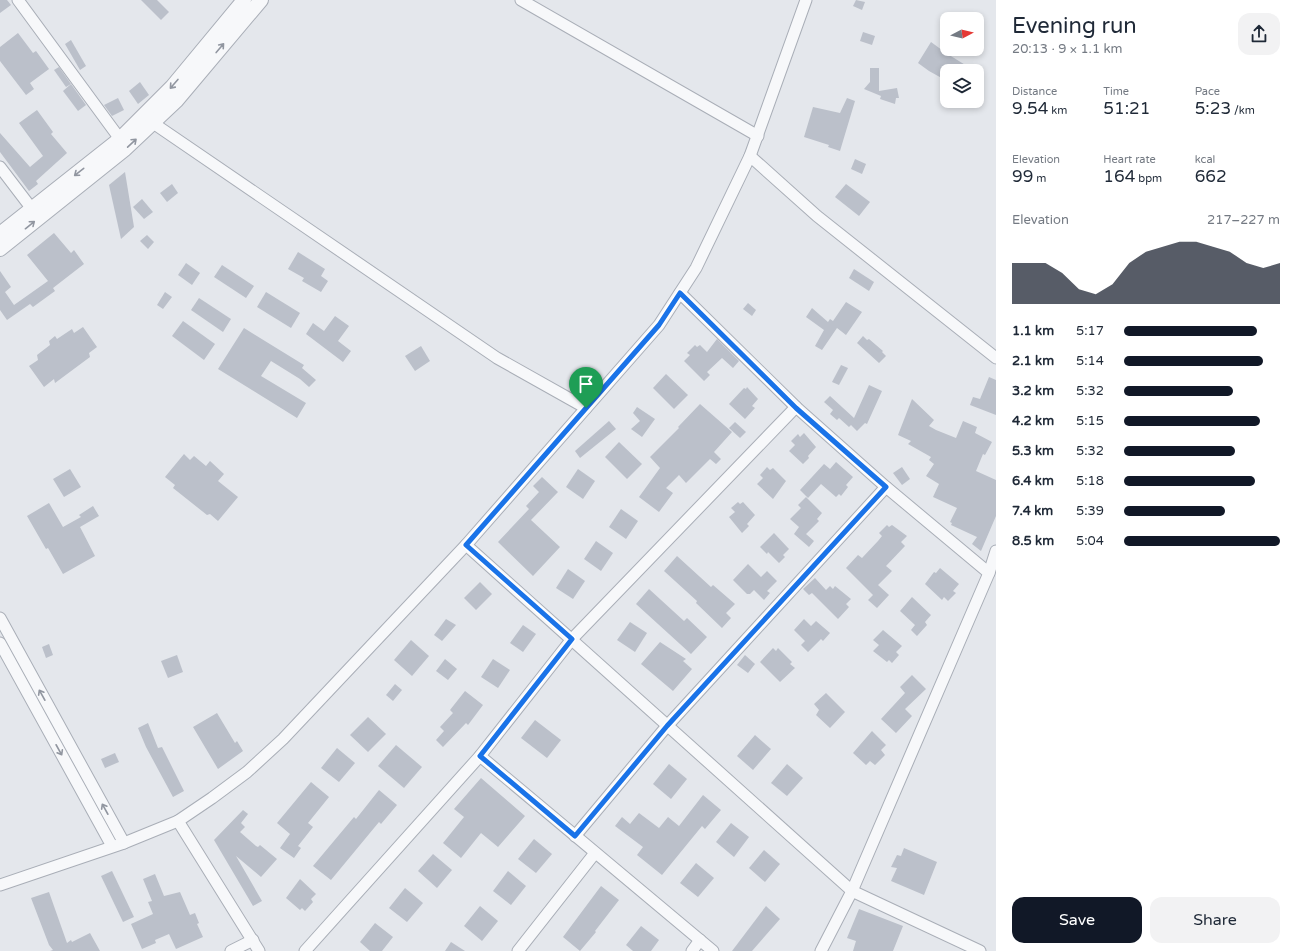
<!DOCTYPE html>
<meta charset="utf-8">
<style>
body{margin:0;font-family:"Varela Round",sans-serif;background:#f2f2f3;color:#1f2937;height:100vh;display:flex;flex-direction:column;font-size:15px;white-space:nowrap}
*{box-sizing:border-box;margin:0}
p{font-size:13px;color:#747a83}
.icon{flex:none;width:22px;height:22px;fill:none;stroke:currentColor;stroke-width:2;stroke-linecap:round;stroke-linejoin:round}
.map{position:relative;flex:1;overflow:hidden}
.panel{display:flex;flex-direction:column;background:#fff;width:300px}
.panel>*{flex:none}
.needle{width:26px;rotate:83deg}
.controls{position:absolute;left:940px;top:12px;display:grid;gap:8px}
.controls a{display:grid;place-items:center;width:44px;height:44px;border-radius:8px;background:#fff;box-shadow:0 2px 6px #0003;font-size:20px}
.pin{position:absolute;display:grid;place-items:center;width:34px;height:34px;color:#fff;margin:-41px -17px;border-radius:50% 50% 50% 0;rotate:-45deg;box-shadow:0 0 4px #0007}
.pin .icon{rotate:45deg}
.round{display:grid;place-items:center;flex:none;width:42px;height:42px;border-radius:12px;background:#f2f2f3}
.overview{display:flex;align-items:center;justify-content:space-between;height:68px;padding:0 16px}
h1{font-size:22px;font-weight:600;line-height:30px}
.stats{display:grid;grid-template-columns:repeat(3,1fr);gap:6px;height:68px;padding:4px 16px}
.stats div{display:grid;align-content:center}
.stats b{font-size:17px;font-weight:600}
.stats small{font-size:11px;font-weight:400}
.stats p{font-size:11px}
.chart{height:112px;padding:8px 16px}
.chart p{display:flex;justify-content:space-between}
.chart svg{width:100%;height:72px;margin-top:4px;fill:#111827;opacity:.7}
.button{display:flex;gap:8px;margin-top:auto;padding:8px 16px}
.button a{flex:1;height:46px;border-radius:12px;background:#111827;color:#fff;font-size:16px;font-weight:600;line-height:46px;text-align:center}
.button a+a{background:#f2f2f3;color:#1f2937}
ul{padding:0 16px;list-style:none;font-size:13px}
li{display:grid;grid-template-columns:64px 48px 1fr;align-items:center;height:30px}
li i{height:10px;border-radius:5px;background:#111827}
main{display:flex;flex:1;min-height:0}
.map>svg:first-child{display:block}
</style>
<main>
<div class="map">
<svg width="996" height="951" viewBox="0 0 996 951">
<rect width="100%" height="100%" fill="#e4e7ec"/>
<!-- building -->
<g fill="#bbc0ca">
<polygon points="0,0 7,0 11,5 0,13"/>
<polygon points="141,0 157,0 169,12 161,20"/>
<polygon points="856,0 865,2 862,10 853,6"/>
<polygon points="863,32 875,36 872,45 860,41"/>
<polygon points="18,33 33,53 36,51 49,69 30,83 34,89 26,95 0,61 0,47"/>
<polygon points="71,40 86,66 80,70 65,44"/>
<polygon points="931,42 946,53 975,71 947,71 947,81 929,71 918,63"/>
<polygon points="59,67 71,84 66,87 54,70"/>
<polygon points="870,68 879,68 879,91 897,88 899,98 896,98 895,104 880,99 881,96 864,89 870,82"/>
<polygon points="140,82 149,95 138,104 129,91"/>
<polygon points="71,84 86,105 78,111 63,91"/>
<polygon points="118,98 124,110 112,116 104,105"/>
<polygon points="847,98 855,101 840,151 828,147 829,145 804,137 813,107 840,113"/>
<polygon points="37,110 53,132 51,134 67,153 36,181 38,184 29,191 0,152 0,133 30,167 43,156 19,123"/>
<polygon points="855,159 866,164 862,174 851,169"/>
<polygon points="125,172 134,227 121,239 109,185"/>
<polygon points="172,184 178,193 167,202 160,193"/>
<polygon points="846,184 870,202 859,216 835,197"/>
<polygon points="142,199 153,212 144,219 133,207"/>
<polygon points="54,233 71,253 74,250 84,264 53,288 55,291 33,307 30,304 7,320 0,310 0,271 11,287 5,292 14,305 48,281 27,255"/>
<polygon points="147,235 154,242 148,249 140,241"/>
<polygon points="298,252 325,269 321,276 328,281 321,292 302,281 304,278 288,269"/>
<polygon points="186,263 200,273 192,285 178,275"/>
<polygon points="222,265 254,286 246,298 214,277"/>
<polygon points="854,269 874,282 869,291 849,278"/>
<polygon points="165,292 172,297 163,309 157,305"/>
<polygon points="266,292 300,313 291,328 257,307"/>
<polygon points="199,298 231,319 223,332 191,310"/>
<polygon points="846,302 862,312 846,335 837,328 822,350 815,346 824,330 806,317 812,308 828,322 830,319 833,321"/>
<polygon points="748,303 756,310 752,316 743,309"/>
<polygon points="335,316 349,326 338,341 351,351 343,362 306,334 313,323 324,331"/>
<polygon points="183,321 215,344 204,360 172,336"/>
<polygon points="83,327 97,347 89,353 90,357 55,383 54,379 44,387 29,366 38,360 37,355 50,345 49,341 55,336 57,339 72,329 74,333"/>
<polygon points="244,328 304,365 302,368 316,380 309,387 300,379 271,361 261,376 306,403 297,418 218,369"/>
<polygon points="863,336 867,340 869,339 883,351 882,352 886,356 879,363 857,343"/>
<polygon points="717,339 739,361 733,368 722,358 707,372 710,375 704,381 684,361 690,355 687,353 695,345 697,347 700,345 707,352"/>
<polygon points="421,346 430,361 415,371 405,356"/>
<polygon points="841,365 848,368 839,385 832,382"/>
<polygon points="666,374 688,395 674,409 653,388"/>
<polygon points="989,377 996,380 996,415 970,405 973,397 980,399"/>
<polygon points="869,385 882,391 867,424 865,423 857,431 851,425 849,427 839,418 837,420 830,414 833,410 824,402 830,396 854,418"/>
<polygon points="747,387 758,399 752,406 755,408 745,419 729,404 744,388 746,389"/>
<polygon points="912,399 934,420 929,426 936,430 956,438 963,421 977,427 975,433 992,442 985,455 983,454 976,471 996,480 996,516 981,551 972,544 977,537 951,525 952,523 950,522 957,508 933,497 939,484 926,476 934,464 929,460 931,457 908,444 911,441 898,435"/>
<polygon points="700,404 732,432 714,452 721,459 716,464 710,459 686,483 679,475 666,488 673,493 659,512 639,497 660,468 650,457 679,428 678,427"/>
<polygon points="637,407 655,419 642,437 631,429 640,421 633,413"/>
<polygon points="609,421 616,429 580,458 575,451"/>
<polygon points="735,422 746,432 740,438 729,428"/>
<polygon points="804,433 816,447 808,456 809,458 803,464 789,451 795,445 791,441 798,434 800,437"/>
<polygon points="619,442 642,464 627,479 605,457"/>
<polygon points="184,454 190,460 194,456 206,466 210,461 224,474 218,481 238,497 218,521 210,514 207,515 173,488 175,485 165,477"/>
<polygon points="836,462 853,477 846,485 848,487 841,496 839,494 836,497 821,484 808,498 800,490 824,464 830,469"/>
<polygon points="767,467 770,470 773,468 786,481 773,499 757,484 763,478 760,475"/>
<polygon points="902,467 910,479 902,485 893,473"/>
<polygon points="70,469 81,487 64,497 53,479"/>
<polygon points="578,469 595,481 583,499 566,487"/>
<polygon points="542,477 558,492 531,520 560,547 533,576 498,542 529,509 526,506 539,492 533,486"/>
<polygon points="806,497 822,513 817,519 819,521 806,534 814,541 809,547 794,534 799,527 790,519 801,508 798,505"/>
<polygon points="738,502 740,504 743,502 755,515 747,524 749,526 742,533 729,517 735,512 731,508"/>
<polygon points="49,503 63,527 81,517 79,515 93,506 99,516 80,527 95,556 63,574 48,548 46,549 27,516"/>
<polygon points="621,509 638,521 626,539 609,527"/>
<polygon points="887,525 889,527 892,525 907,536 901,542 905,546 886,566 892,571 878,585 889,595 877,608 868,600 873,595 846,568 858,555 862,558 878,541 882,536 879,533"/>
<polygon points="774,533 789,549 783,555 785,557 779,563 768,552 767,554 760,547"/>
<polygon points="596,541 613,553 601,571 584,559"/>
<polygon points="677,556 711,587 713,585 735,604 726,613 731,618 722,628 696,603 697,601 664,571"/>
<polygon points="748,564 761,577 767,571 777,581 767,591 770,593 764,600 754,590 750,594 747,594 733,580"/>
<polygon points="940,568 959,584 953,591 956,593 948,601 944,597 942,600 925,584 934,572 936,573"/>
<polygon points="568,569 585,581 573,599 556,588"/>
<polygon points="815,578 826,590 830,586 833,589 835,586 851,599 846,604 849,607 838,619 812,593 809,595 803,589"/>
<polygon points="480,582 492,594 476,610 464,598"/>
<polygon points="649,589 684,621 687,618 707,637 691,654 636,604"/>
<polygon points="912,597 931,615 925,622 927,625 917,636 911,630 915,625 900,611"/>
<polygon points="446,619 456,625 442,641 434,635"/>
<polygon points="804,619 811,626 816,621 830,633 823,641 821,639 808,652 801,645 805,641 794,630"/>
<polygon points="630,622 647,633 635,652 617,640"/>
<polygon points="523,625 536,634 523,652 510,643"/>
<polygon points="883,630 902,646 896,652 899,655 892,663 889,660 887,662 873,651 879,645 873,640"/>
<polygon points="411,640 429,656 412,676 394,660"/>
<polygon points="660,642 686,659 683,661 692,669 673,691 641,664"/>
<polygon points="49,644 53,655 46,658 42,647"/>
<polygon points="773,648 776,651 778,648 792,662 790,664 795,668 780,682 760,662"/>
<polygon points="177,655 183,672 168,678 161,661"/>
<polygon points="745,655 755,664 748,673 737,665"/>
<polygon points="445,659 457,669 448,680 436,671"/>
<polygon points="493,659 510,670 498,688 481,677"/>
<polygon points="912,675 926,689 905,709 912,716 896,733 881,719 905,693 900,687"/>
<polygon points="395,684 402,690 393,701 386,695"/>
<polygon points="465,691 483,705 468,725 466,723 443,747 436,740 444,731 440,727 453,713 450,710"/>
<polygon points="826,693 845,712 830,728 816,715 819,710 814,704"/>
<polygon points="217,713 235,743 237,741 243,751 218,769 193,727"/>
<polygon points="368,717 386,734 368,752 350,735"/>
<polygon points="535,720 561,740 547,758 521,738"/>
<polygon points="148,723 158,748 162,747 184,791 173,797 146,747 138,728"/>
<polygon points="872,731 886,745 881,750 885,755 875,765 870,761 866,765 853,753"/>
<polygon points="755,735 771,749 753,770 737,756"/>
<polygon points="396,745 422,767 404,788 378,766"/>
<polygon points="337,748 355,763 339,782 321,768"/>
<polygon points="115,753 119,762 105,768 101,759"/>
<polygon points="669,764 687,779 671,799 653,784"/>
<polygon points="787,764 803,778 787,796 771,783"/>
<polygon points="481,778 525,816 498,847 481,833 461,858 443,843 464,817 454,809"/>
<polygon points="311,782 329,797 308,823 313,827 298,846 301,848 294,858 280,848 290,834 277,823"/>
<polygon points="379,790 397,805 381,824 379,822 331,880 313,866 354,817 356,819"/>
<polygon points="703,795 721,810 705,829 702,826 662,875 637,855 643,847 615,826 622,817 630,824 639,813 659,828 668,817 679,826"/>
<polygon points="243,810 248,814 241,823 245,827 240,832 256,846 258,847 260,845 277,859 261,877 236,856 262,901 253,906 214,840"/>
<polygon points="731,823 749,837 734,857 716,842"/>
<polygon points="534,839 552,854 536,873 518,859"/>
<polygon points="904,848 937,862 924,895 891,881 897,868 891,867 897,855 901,856"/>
<polygon points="764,850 780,864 765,882 749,868"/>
<polygon points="433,854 452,870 437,888 418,871"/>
<polygon points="696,863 714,878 698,897 680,883"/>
<polygon points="112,871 134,917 123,922 101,876"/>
<polygon points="508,871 526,886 511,905 493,891"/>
<polygon points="155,874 164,896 180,892 190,915 195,913 199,923 197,924 203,937 176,949 169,934 155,940 156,943 142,949 131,924 153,914 148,902 152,901 143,879"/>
<polygon points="300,879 316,894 311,899 313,902 305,911 302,908 300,910 286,898"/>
<polygon points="601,886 619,900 595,931 596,932 580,951 563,937"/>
<polygon points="405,888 423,903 407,922 389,908"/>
<polygon points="49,892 67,943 71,940 72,942 90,933 100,951 50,951 53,950 49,945 31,898"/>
<polygon points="480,906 498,921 482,941 464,926"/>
<polygon points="766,906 780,919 752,951 732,951"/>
<polygon points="859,909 903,926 893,951 853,951 856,941 847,938"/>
<polygon points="375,923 393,937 382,951 370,951 360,942"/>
<polygon points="641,926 659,940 651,951 633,951 626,945"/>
<polygon points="451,942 465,951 445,951"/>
</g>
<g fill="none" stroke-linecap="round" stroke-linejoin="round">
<!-- minor casing -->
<g stroke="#a9aeb7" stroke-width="13">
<g id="minor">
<polyline points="18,0 120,139"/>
<polyline points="521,0 758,136"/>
<polyline points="153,123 497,358 586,408"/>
<polyline points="750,156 817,216 996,358"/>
<polyline points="0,167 32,209"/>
<polyline points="680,293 796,407 886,487 989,573"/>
<polyline points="466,545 852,891 980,951"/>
<polyline points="0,618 124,843"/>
<polyline points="0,643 112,846"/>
<polyline points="480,756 713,951"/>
<polyline points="178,821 259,951"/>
<polyline points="575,836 667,726 886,487"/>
<polyline points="0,885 124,843 178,821 212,798 247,772 283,739 466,545 659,325 696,268 750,156 806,0"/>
<polyline points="231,951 253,940"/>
<polyline points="305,951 480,756 572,639 796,407"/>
<polyline points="518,951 595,853"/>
<polyline points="692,951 700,940"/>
<polyline points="821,951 852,891 989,573 996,551"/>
</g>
</g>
<!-- tertiary casing -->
<g stroke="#a9aeb7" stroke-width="16">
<g id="tertiary">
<polyline points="0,234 120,139 172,87 244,0"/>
<polyline points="0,249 125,149 176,101 261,0"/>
</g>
</g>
<!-- minor -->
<use href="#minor" stroke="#f7f8fa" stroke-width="11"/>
<!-- tertiary -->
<use href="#tertiary" stroke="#f7f8fa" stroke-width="14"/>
</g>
<!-- one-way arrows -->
<defs><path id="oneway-shaft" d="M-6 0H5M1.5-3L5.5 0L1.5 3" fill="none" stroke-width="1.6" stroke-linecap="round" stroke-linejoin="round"/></defs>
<g stroke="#9196a0">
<use href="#oneway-shaft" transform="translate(220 48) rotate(-50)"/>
<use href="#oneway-shaft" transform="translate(174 84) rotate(131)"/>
<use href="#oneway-shaft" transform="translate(132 143) rotate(-43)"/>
<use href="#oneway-shaft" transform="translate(79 172) rotate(142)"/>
<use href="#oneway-shaft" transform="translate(30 225) rotate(-39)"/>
<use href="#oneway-shaft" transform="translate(42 695) rotate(-119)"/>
<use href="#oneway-shaft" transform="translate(59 750) rotate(61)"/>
<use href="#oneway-shaft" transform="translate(105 809) rotate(-119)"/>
</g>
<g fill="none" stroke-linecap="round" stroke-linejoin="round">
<!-- route casing -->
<g stroke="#fff" stroke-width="8">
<polygon id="route" points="680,293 796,408 886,487 667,726 575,836 480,756 572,639 466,545 659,325"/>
</g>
<!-- route -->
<use href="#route" stroke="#1a73e8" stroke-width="5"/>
</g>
</svg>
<div class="controls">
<a><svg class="needle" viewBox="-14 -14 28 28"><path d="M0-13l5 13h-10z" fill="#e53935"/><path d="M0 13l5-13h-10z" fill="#747a83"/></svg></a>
<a><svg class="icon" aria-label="layers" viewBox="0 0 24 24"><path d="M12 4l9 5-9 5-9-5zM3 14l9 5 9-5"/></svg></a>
</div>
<div class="pin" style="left:586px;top:408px;background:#1e9e55"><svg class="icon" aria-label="arrive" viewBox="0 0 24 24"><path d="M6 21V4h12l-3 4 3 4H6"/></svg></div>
</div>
<section class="panel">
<div class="overview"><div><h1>Evening run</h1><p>20:13 · 9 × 1.1 km</p></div><a class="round"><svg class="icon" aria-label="share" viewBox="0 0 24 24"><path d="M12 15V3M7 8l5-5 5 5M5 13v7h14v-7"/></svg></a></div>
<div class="stats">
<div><p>Distance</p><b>9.54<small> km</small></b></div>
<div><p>Time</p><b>51:21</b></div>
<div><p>Pace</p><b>5:23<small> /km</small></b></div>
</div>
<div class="stats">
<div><p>Elevation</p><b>99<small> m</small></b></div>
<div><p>Heart rate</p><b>164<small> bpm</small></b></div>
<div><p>kcal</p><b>662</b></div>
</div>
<div class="chart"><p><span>Elevation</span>217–227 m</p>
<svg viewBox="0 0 160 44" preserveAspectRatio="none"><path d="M0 44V19L10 19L20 19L30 25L40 35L50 38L60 32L70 19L80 12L90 9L100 6L110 6L120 9L130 12L140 19L150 22L160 19V44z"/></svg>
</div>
<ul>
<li><b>1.1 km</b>5:17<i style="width:85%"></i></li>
<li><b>2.1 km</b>5:14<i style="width:89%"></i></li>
<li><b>3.2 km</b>5:32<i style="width:70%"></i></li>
<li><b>4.2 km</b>5:15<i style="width:87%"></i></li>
<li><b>5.3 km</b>5:32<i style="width:71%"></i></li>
<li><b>6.4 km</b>5:18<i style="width:84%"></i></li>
<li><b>7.4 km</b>5:39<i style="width:65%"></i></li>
<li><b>8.5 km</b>5:04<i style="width:100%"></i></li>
</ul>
<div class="button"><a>Save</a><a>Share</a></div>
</section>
</main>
